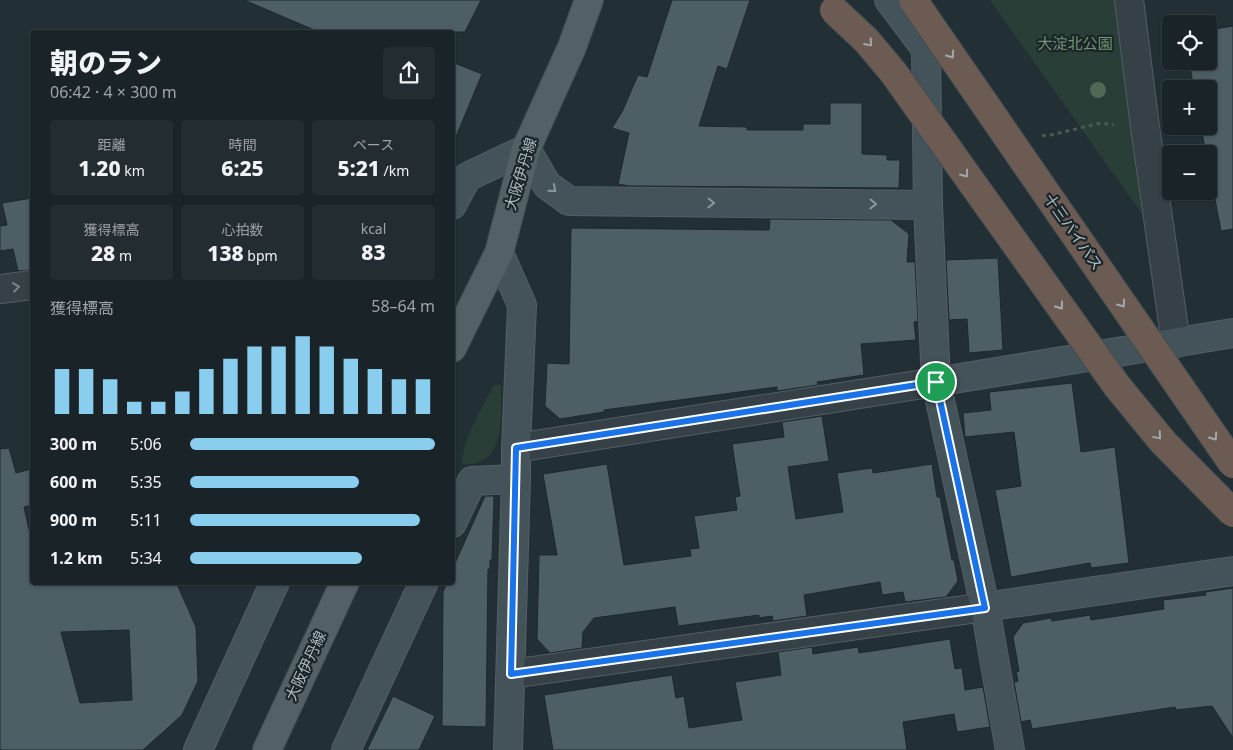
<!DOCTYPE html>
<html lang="ja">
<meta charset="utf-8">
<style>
body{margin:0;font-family:"Noto Sans","Noto Sans JP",sans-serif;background:#232c30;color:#f1f3f6;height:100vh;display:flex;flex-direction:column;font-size:19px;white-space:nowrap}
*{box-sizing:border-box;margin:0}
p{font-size:16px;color:#9fa4a8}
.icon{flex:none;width:28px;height:28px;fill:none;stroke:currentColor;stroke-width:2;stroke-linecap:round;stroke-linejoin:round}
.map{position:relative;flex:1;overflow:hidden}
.panel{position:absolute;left:30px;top:30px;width:425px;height:555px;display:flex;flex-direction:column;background:#1a2428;border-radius:5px;box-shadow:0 1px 4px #0004,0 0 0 1px #384145}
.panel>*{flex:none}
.buttons{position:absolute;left:1162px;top:15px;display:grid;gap:10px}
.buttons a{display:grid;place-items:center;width:55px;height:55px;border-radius:5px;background:#1a2428;box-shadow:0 1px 4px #0004,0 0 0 1px #384145;font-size:25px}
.pin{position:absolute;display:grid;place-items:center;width:42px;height:42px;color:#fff;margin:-21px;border:2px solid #fff;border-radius:50%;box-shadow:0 1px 5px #0007}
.round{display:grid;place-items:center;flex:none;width:52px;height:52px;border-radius:5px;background:#232c30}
.headline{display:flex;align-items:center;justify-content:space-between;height:85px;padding:0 20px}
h1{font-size:28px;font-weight:800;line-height:38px}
.stats{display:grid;grid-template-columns:repeat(3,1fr);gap:8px;height:85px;padding:5px 20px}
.stats div{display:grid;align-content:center;border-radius:5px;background:#232c30;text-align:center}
.stats b{font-size:21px;font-weight:800}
.stats small{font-size:14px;font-weight:400}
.stats p{font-size:14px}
.chart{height:140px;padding:10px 20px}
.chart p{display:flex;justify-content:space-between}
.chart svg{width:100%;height:90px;margin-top:5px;stroke:#89ceef;stroke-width:6}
ul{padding:0 20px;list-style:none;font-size:16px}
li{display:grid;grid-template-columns:80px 60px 1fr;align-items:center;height:38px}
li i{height:12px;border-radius:6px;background:#89ceef}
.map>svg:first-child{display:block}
</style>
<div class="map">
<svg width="1233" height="750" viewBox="0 0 1233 750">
<rect width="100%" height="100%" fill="#223036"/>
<!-- green -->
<g fill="#2a3e38">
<polygon points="990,0 1114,0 1142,214"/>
<path d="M494,385H501C501,413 507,468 462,464C463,438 482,408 494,385Z"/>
</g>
<!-- building -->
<g fill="#4d5e64" stroke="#1d282d" fill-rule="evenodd">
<polygon points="244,0 481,0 465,32 319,32"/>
<polygon points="672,0 750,0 727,69 718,66 699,126 747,127 747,130 803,130 803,124 830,124 830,103 862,103 862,154 887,155 887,160 900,160 899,188 629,186 618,184 629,133 612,128 622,112 638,75 647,77"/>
<polygon points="1233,26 1233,229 1221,231 1209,167 1209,154 1206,154 1201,126 1209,126 1209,89 1194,89 1189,61 1209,61 1209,30"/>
<polygon points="452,62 482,74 453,144 452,144"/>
<polygon points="32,198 32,270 18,271 13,249 0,251 0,226 7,225 2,203"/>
<polygon points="770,219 891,220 909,234 907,262 915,262 918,321 914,322 916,340 861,344 864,375 817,382 818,385 777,391 777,387 604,410 604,412 560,419 545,406 547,363 569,364 571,228 769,230"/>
<polygon points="998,258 1003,350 969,353 967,319 949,320 946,260"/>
<polygon points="1072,383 1081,452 1115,447 1129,563 1091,568 1090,563 1011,577 995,490 1021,486 1014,432 965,437 963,413 991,410 989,392"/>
<polygon points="822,416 829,461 788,467 796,519 843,512 837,473 872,468 873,473 932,464 937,497 940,497 952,560 954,560 958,581 946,597 905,602 903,592 882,595 880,582 804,595 807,616 773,621 772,616 759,618 759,615 678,626 675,607 594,618 583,632 582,648 550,653 537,639 539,555 557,555 543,474 607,464 624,565 691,556 690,549 699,548 694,516 737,510 735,497 740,496 732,444 784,437 782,422"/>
<path d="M9,448L16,473L32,469V505L24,507L32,543V582H176L196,627L198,681L182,715L143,750H0V449ZM129,630L132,700L80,703L61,632Z"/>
<polygon points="485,496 494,496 492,560 490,560 490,569 488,569 486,727 442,726 443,592 447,582 452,582 452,570"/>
<polygon points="1233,588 1233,738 1212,706 1176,710 1175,707 1032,729 1030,720 1021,722 1014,682 1018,681 1016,672 1019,671 1013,637 1023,623 1051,618 1052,621 1090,615 1091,620 1164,609 1163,600 1206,595 1205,592"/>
<polygon points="950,639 955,669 962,668 965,690 983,687 990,727 957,732 954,714 903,722 907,750 553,750 544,695 672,675 676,698 684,696 689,728 742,720 735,682 781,675 778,652 812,647 813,654 858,647 859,653"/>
<polygon points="393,696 435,716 419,750 367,750"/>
</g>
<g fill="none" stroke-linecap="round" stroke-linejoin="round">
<!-- street casing -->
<g stroke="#535f64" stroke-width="30">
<g id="street">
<polyline points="1129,0 1145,127 1176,343"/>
<polyline points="0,289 32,285"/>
<polyline points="516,448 936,382"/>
<polyline points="511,674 985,607"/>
</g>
</g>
<!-- secondary casing -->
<g stroke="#535f64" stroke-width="30">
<g id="secondary">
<polyline points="889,0 926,49 928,205 936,382 985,607 1010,750"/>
<polyline points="452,205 467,177 526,149 547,185 569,201 928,205"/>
<polyline points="499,253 522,305 516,448 516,479 508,750"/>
<polyline points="936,382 1233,333"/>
<polyline points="452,523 472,481 516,479"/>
<polyline points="985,607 1233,571"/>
<polyline points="198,750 275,582"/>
<polyline points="346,750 424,582"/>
</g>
</g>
<!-- primary casing -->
<g stroke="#424d53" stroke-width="30">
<g id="primary">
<polyline points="452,348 499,253 526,149 572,47 589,0"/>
<polyline points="267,750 345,582"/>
</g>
</g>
<!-- path -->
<polyline stroke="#485a57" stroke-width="3" stroke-dasharray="4 4" stroke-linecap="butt" points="1042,135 1046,136 1101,123 1114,125"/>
<!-- street -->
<use href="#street" stroke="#354147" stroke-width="28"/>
<!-- secondary -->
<use href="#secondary" stroke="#445259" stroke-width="28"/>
<!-- primary -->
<use href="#primary" stroke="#536167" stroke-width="28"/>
<!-- highway-bridge casing -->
<g stroke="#404c51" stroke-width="30" stroke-linecap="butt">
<g id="highway-bridge">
<polyline points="913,0 1233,464"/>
<polyline points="834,10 866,40 893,72 1117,386 1163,442 1233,513"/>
</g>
</g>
<!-- highway-bridge -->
<use href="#highway-bridge" stroke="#6c5b53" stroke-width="28"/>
</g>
<!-- trees -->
<circle fill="#4f6956" cx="1098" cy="90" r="8"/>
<!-- one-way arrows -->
<defs><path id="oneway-chevron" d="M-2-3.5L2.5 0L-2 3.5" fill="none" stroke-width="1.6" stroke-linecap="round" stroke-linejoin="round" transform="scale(1.25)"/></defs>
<g stroke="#a2a9ad">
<use href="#oneway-chevron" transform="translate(869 43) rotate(49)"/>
<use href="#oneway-chevron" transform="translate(951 55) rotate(55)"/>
<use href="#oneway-chevron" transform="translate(965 174) rotate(54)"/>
<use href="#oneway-chevron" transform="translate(1122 304) rotate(55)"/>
<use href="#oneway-chevron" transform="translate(1060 306) rotate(54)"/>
<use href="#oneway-chevron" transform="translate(1158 436) rotate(50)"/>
<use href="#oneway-chevron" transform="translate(1214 437) rotate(55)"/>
</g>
<g stroke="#8a989e">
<use href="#oneway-chevron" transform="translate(553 189) rotate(39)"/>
<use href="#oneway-chevron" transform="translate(711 203) rotate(1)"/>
<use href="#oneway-chevron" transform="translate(873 204) rotate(1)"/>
</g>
<use stroke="#79858b" href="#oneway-chevron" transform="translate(16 287) rotate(-8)"/>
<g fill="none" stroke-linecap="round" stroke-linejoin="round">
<!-- route casing -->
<g stroke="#fff" stroke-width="10">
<polygon id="route" points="936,382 985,608 511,674 516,448"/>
</g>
<!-- route -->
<use href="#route" stroke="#1a73e8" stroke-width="6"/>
</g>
<g text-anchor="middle" stroke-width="4.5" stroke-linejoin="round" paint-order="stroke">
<!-- park labels -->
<g font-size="15" fill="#739770" stroke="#1b262b">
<text x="1075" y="49">大淀北公園</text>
</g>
<!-- street labels -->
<g font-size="15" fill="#b0bdc3" stroke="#1b262b">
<text transform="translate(521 174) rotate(-73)" y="5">大阪伊丹線</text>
<text transform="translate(1073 232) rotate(55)" y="5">十三バイパス</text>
<text transform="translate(306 666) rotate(-65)" y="5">大阪伊丹線</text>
</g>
</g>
</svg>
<div class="buttons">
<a><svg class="icon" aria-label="locate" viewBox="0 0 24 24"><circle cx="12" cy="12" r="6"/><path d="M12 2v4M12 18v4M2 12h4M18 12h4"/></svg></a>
<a>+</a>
<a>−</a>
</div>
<div class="pin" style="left:936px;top:382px;background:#1e9e55"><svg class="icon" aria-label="arrive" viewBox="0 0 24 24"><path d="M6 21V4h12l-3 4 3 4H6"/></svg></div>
<section class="panel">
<div class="headline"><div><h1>朝のラン</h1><p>06:42 · 4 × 300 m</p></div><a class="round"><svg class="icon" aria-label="share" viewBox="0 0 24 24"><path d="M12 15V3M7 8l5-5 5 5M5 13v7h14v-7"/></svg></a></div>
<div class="stats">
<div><p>距離</p><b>1.20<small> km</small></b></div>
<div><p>時間</p><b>6:25</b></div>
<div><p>ペース</p><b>5:21<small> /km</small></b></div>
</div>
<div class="stats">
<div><p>獲得標高</p><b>28<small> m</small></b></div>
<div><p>心拍数</p><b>138<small> bpm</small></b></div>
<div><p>kcal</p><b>83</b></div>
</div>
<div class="chart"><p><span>獲得標高</span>58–64 m</p>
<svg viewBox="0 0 160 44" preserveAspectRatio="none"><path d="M5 44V22M15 44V22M25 44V27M35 44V38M45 44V38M55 44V33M65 44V22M75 44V17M85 44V11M95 44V11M105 44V6M115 44V11M125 44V17M135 44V22M145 44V27M155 44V27"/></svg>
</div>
<ul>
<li><b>300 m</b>5:06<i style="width:100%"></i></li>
<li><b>600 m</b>5:35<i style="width:69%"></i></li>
<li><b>900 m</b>5:11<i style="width:94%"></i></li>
<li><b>1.2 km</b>5:34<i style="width:70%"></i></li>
</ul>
</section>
</div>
